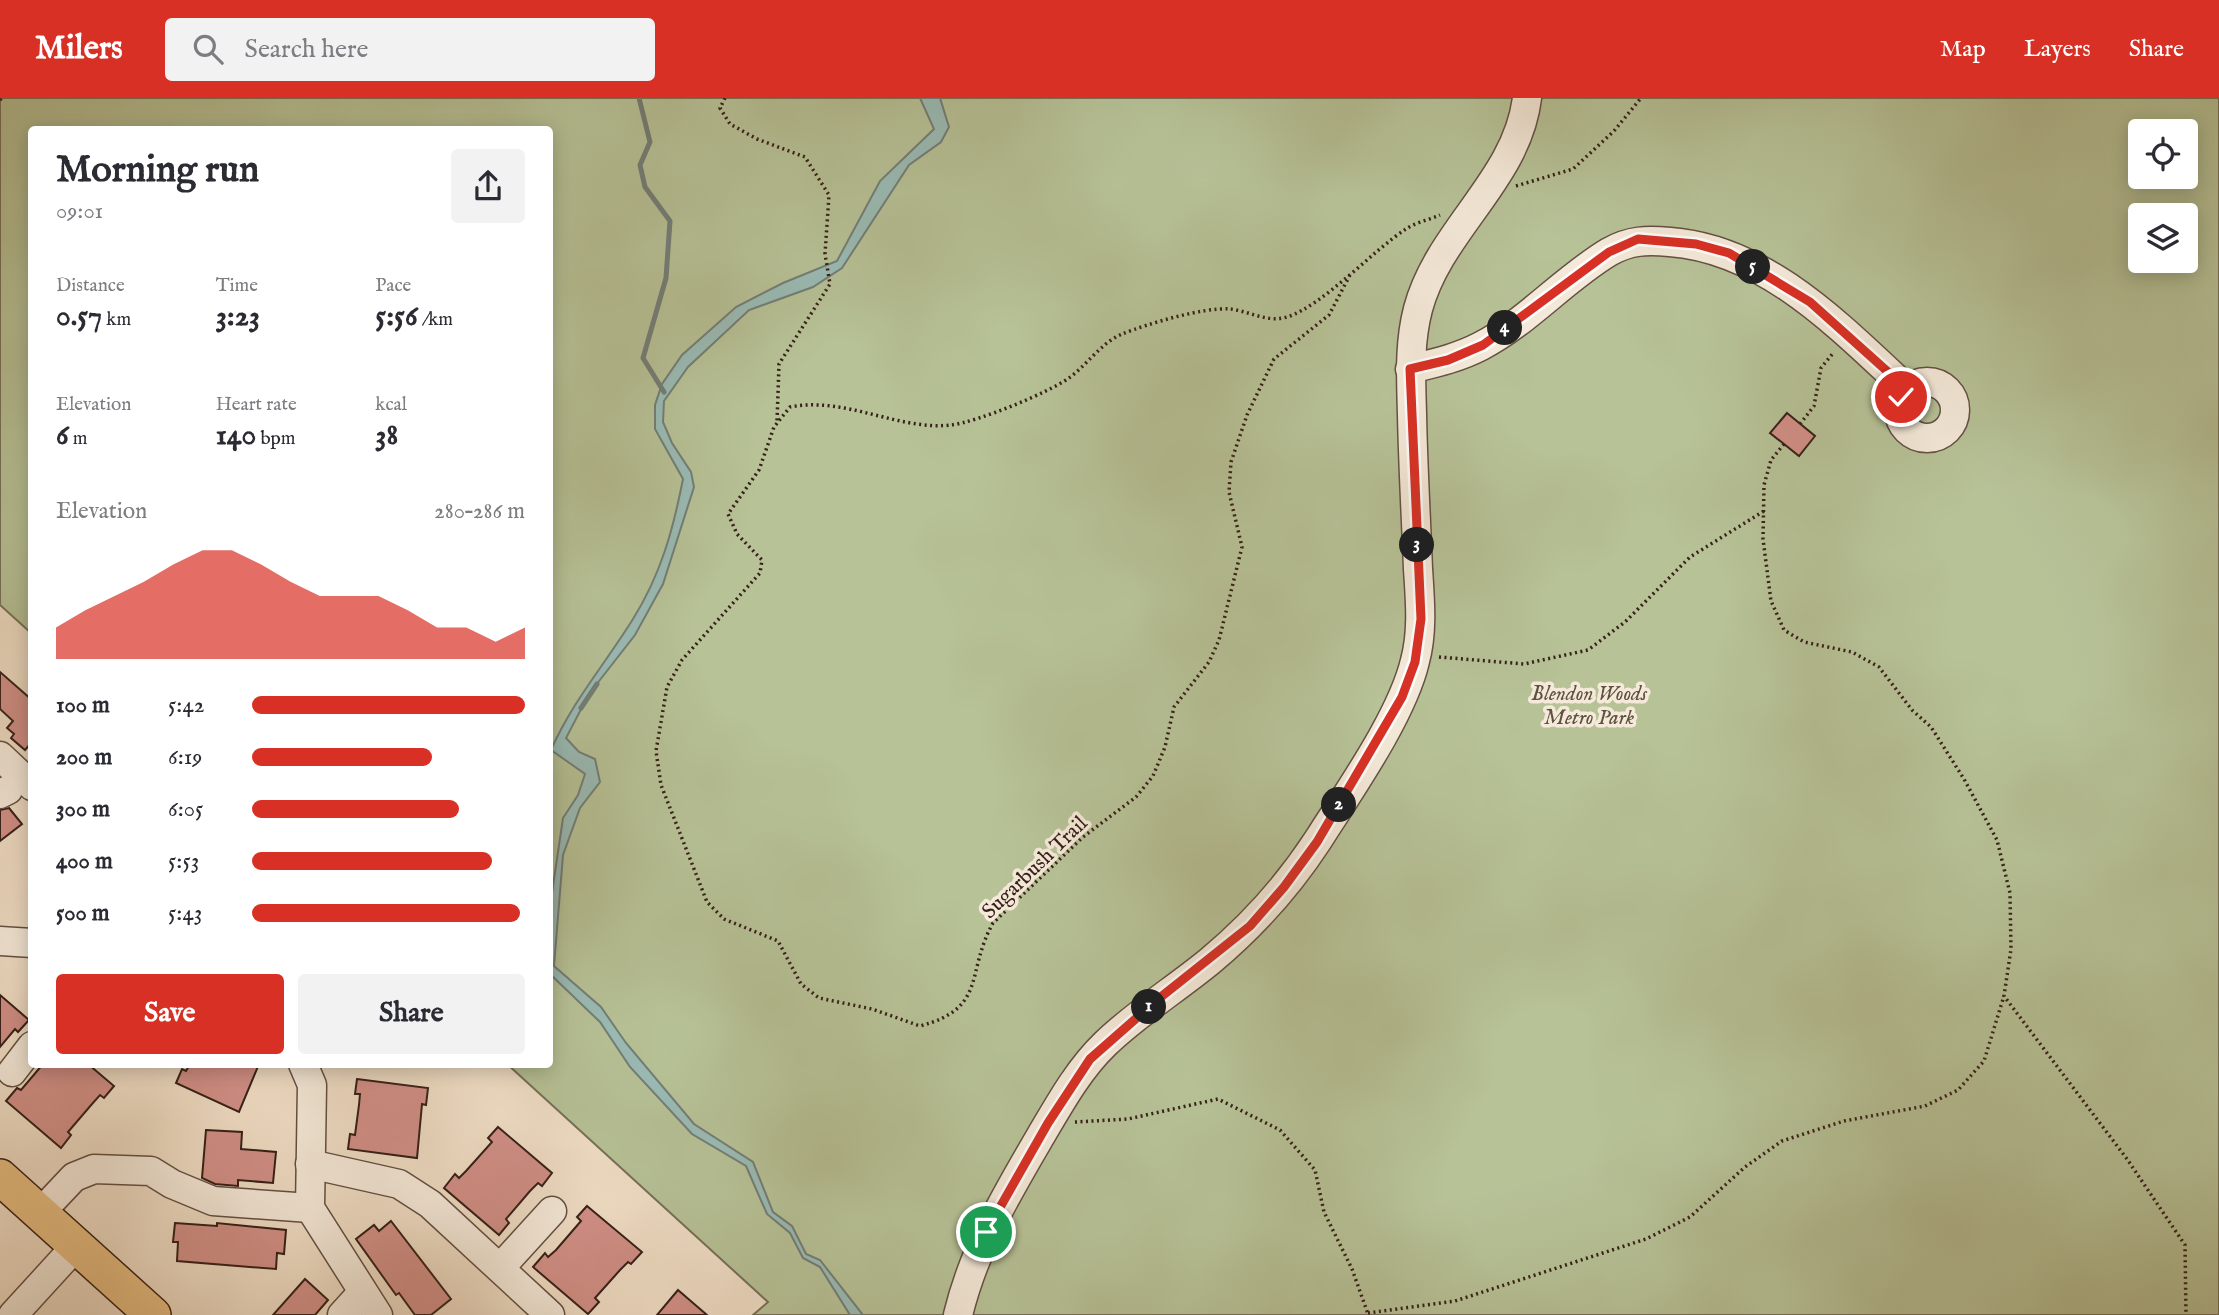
<!DOCTYPE html>
<meta charset="utf-8">
<style>
body{margin:0;font-family:"IM FELL English",serif;background:#f2f2f3;color:#2b2b33;height:100vh;display:flex;flex-direction:column;font-size:26px;white-space:nowrap}
*{box-sizing:border-box;margin:0}
p{font-size:23px;color:#7c7c81}
.icon{flex:none;width:38px;height:38px;fill:none;stroke:currentColor;stroke-width:2;stroke-linecap:round;stroke-linejoin:round}
.map{position:relative;flex:1;overflow:hidden}
.panel{position:absolute;left:28px;top:28px;width:525px;height:942px;display:flex;flex-direction:column;background:#fff;border-radius:7px;box-shadow:0 4px 18px #0003}
.panel>*{flex:none}
.fabs{position:absolute;left:2128px;top:21px;display:grid;gap:14px}
.fabs a{display:grid;place-items:center;width:70px;height:70px;border-radius:7px;background:#fff;box-shadow:0 4px 18px #0003;font-size:35px}
.pin{position:absolute;display:grid;place-items:center;width:60px;height:60px;color:#fff;margin:-30px;border:4px solid #fff;border-radius:50%;box-shadow:0 2px 7px #0007}
.km{position:absolute;width:35px;height:35px;margin:-18px;border-radius:50%;background:#222;color:#fff;font-size:19px;line-height:35px;text-align:center}
.round{display:grid;place-items:center;flex:none;width:74px;height:74px;border-radius:7px;background:#f2f2f3}
.summary{display:flex;align-items:center;justify-content:space-between;height:119px;padding:0 28px}
h1{font-size:38px;font-weight:800;line-height:52px}
.stats{display:grid;grid-template-columns:repeat(3,1fr);gap:10px;height:119px;padding:7px 28px}
.stats div{display:grid;align-content:center}
.stats b{font-size:30px;font-weight:800}
.stats small{font-size:19px;font-weight:400}
.stats p{font-size:19px}
.chart{height:196px;padding:14px 28px}
.chart p{display:flex;justify-content:space-between}
.chart svg{width:100%;height:126px;margin-top:7px;fill:#d93025;opacity:.7}
.action{display:flex;gap:14px;margin-top:auto;padding:14px 28px}
.action a{flex:1;height:80px;border-radius:7px;background:#d93025;color:#fff;font-size:28px;font-weight:800;line-height:80px;text-align:center}
.action a+a{background:#f2f2f3;color:#2b2b33}
ul{padding:0 28px;list-style:none;font-size:23px}
li{display:grid;grid-template-columns:112px 84px 1fr;align-items:center;height:52px}
li i{height:18px;border-radius:9px;background:#d93025}
header{display:flex;align-items:center;gap:42px;box-sizing:border-box;height:98px;padding:0 35px;background:#d93025;color:#fff}
header strong{font-size:33px}
nav{display:flex;gap:38px;margin-inline-start:auto;font-size:24px}
.search{width:490px;height:63px;background:#f2f2f3;display:flex;align-items:center;gap:18px;box-sizing:border-box;padding:0 24px;border-radius:7px;color:#7c7c81;font-size:26px}
.map>svg:first-child{display:block}
</style>
<header>
<strong>Milers</strong>
<div class="search"><svg class="icon" aria-label="search" viewBox="0 0 24 24"><circle cx="10" cy="10" r="6"/><path d="M15 15l6 6"/></svg>Search here</div>
<nav><a>Map</a><a>Layers</a><a>Share</a></nav>
</header>
<div class="map">
<svg width="2219" height="1217" viewBox="0 0 2219 1217">
<rect width="100%" height="100%" fill="#f0dec6"/>
<filter id="stains"><feTurbulence type="fractalNoise" baseFrequency=".00286" numOctaves="4"/><feColorMatrix values="0 0 0 0 .2 0 0 0 0 .09 0 0 0 0 .02 0 0 0 .5 -.17"/></filter>
<radialGradient id="worn" r=".72"><stop offset=".6" stop-color="#630" stop-opacity="0"/><stop offset="1" stop-color="#630" stop-opacity=".3"/></radialGradient>
<!-- green -->
<path fill="#b7c297" stroke="#767158" stroke-width="2" fill-rule="evenodd" d="M0,0H2219V1217H753L768,1204L507,966H550V32H32L31,535L0,507ZM2140,33H2186V79H2140ZM2140,117H2186V163H2140Z"/>
<!-- water -->
<path fill="#9abcb6" stroke="#727e77" stroke-width="2" d="M920,0H940L949,29L941,44L909,67L842,170L813,189L749,212L688,269L664,303L663,324L672,345L691,374L694,389L663,486L635,537L589,596L566,640L579,654L595,661L600,684L580,710L563,757L554,868L601,909L626,945L694,1026L753,1064L773,1114L792,1128L806,1156L820,1162L863,1217H850L820,1169L803,1160L790,1135L767,1116L746,1068L692,1036L630,969L600,924L550,876V808L563,720L578,697L585,676L551,652C572,604 605,566 633,521C661,476 673,432 683,381L655,331V307L662,286L682,257L736,209L783,185L837,163L880,83L934,31Z"/>
<g fill="none" stroke-linecap="round" stroke-linejoin="round">
<!-- stream -->
<g stroke="#727e77" stroke-width="5">
<polyline points="639,0 650,44 640,67 645,89 670,123 666,180 643,260 664,294"/>
<polyline points="581,610 597,586"/>
</g>
</g>
<!-- building -->
<g fill="#d29088" stroke="#362019" stroke-width="2">
<polygon points="1787,315 1815,338 1799,358 1770,335"/>
<polygon points="0,574 32,602 32,644 25,652 11,640 14,636 7,630 13,623 0,611"/>
<polygon points="9,710 22,726 0,743 0,712"/>
<polygon points="0,897 29,922 18,934 15,931 0,949"/>
<polygon points="43,966 88,966 114,988 104,1000 100,997 92,1006 68,1034 71,1037 61,1050 6,1003 17,990 21,992"/>
<polygon points="190,966 259,966 239,1014 176,985 182,971 186,973"/>
<polygon points="357,981 428,990 426,1007 422,1006 417,1060 348,1051 350,1036 355,1037 359,1007 360,996 355,996"/>
<polygon points="498,1029 552,1075 542,1088 538,1085 530,1093 506,1121 509,1125 499,1137 444,1090 455,1076 459,1080 466,1073 492,1044 488,1040"/>
<polygon points="206,1032 242,1034 241,1051 276,1054 273,1085 238,1082 238,1088 215,1086 202,1080"/>
<polygon points="587,1108 642,1154 631,1166 628,1164 620,1172 595,1200 599,1204 588,1216 533,1169 545,1155 548,1159 556,1152 581,1123 577,1119"/>
<polygon points="391,1123 451,1201 431,1217 415,1217 399,1195 396,1197 356,1141 374,1127 379,1133"/>
<polygon points="175,1125 217,1128 217,1125 286,1132 284,1156 277,1155 276,1171 177,1163 178,1144 173,1144"/>
<polygon points="305,1181 328,1202 315,1217 273,1217"/>
<polygon points="678,1192 707,1217 657,1217"/>
</g>
<g fill="none" stroke-linecap="round" stroke-linejoin="round">
<!-- minor casing -->
<g stroke="#645044" stroke-width="31">
<g id="minor">
<path d="M1410,271C1435,265 1458,260 1481,248C1527,224 1564,181 1609,154C1630,142 1647,142 1670,144C1766,151 1840,229 1907,291"/>
<circle cx="1927" cy="312" r="28"/>
<polyline points="0,658 32,688"/>
<polyline points="0,696 8,692"/>
<polyline points="0,843 32,845"/>
<polyline points="303,966 312,987 310,1110 378,1217"/>
<polyline points="12,974 32,948"/>
<polyline points="310,1066 399,1086 430,1106 550,1217"/>
<polyline points="40,1115 74,1079 94,1071 151,1073 172,1086 213,1103 310,1110"/>
<polyline points="501,1169 552,1113"/>
<polyline points="13,1217 76,1148"/>
<polyline points="342,1217 362,1195"/>
<path d="M958,1217C974,1151 1006,1097 1040,1039C1059,1007 1078,972 1105,946C1137,915 1176,891 1210,863C1252,828 1288,788 1318,742C1349,693 1402,618 1415,563C1423,533 1420,502 1418,471C1416,419 1413,368 1412,316C1411,280 1409,245 1418,211C1439,132 1517,82 1527,0"/>
</g>
</g>
<!-- major casing -->
<g stroke="#362019" stroke-width="38">
<polyline id="major" points="0,1079 153,1217"/>
</g>
<!-- path -->
<g stroke="#362019" stroke-width="3.5" stroke-dasharray="2 3.5" stroke-linecap="butt">
<polyline points="725,0 720,10 730,26 757,41 805,59 829,97 825,156 830,186 779,266 777,324"/>
<polyline points="0,2 2,0"/>
<polyline points="1516,88 1573,71 1614,33 1641,0"/>
<path d="M1350,177L1329,217L1274,261L1247,317L1231,364L1229,394L1242,449L1219,542L1209,564L1174,609L1165,649L1153,678L1136,699L1083,739L993,825C965,875 988,910 920,928L872,911L819,900L801,886L778,843L724,821L707,804L661,687L656,653L667,589L682,562L760,475L762,462L737,436L728,416L759,372L774,329L790,309C845,298 899,333 951,327C977,324 1048,295 1069,280C1087,267 1101,245 1122,236C1147,226 1203,209 1230,211C1249,213 1267,225 1287,219C1324,207 1372,153 1406,131C1416,124 1429,122 1440,117"/>
<polyline points="1800,326 1814,308 1821,270 1834,254"/>
<polyline points="1784,346 1771,362 1764,387 1763,441 1771,503 1784,532 1804,544 1852,554 1879,569 1912,612 1931,629 1964,681 1997,742 2010,795 2011,851 2004,898 2127,1061 2185,1147 2186,1217"/>
<polyline points="1439,559 1524,566 1588,552 1625,524 1690,459 1764,413"/>
<polyline points="1075,1024 1128,1021 1218,1001 1280,1032 1315,1072 1324,1114 1352,1171 1368,1216"/>
<polyline points="1368,1215 1455,1203 1646,1141 1690,1119 1745,1069 1782,1043 1844,1023 1925,1008 1958,992 1984,963 2004,898"/>
</g>
<!-- minor -->
<use href="#minor" stroke="#f5eada" stroke-width="28"/>
<!-- major -->
<use href="#major" stroke="#e8bf83" stroke-width="35"/>
</g>
<g fill="none" stroke-linecap="round" stroke-linejoin="round">
<!-- route casing -->
<g stroke="#fff" stroke-width="14">
<polyline id="route" points="986,1134 1048,1025 1090,961 1157,902 1250,828 1284,789 1317,744 1402,599 1415,564 1421,521 1410,271 1448,262 1483,247 1609,154 1638,141 1696,146 1729,155 1810,204 1907,291 1901,299"/>
</g>
<!-- route -->
<use href="#route" stroke="#d93025" stroke-width="9"/>
</g>
<g text-anchor="middle" stroke-width="7" stroke-linejoin="round" paint-order="stroke">
<!-- park labels -->
<g font-size="21" font-style="italic" fill="#5d513f" stroke="#f5eada">
<text x="1589" y="602">Blendon Woods<tspan x="1589" dy="24">Metro Park</tspan></text>
</g>
<!-- street labels -->
<g font-size="21" fill="#362019" stroke="#f5eada">
<text transform="translate(1034 769) rotate(-44)" y="7">Sugarbush Trail</text>
</g>
</g>
<rect width="100%" height="100%" filter="url(#stains)"/>
<rect width="100%" height="100%" fill="url(#worn)"/>
</svg>
<div class="fabs">
<a><svg class="icon" aria-label="locate" viewBox="0 0 24 24"><circle cx="12" cy="12" r="6"/><path d="M12 2v4M12 18v4M2 12h4M18 12h4"/></svg></a>
<a><svg class="icon" aria-label="layers" viewBox="0 0 24 24"><path d="M12 4l9 5-9 5-9-5zM3 14l9 5 9-5"/></svg></a>
</div>
<div class="pin" style="left:986px;top:1134px;background:#1e9e55"><svg class="icon" aria-label="arrive" viewBox="0 0 24 24"><path d="M6 21V4h12l-3 4 3 4H6"/></svg></div>
<div class="pin" style="left:1901px;top:299px;background:#d93025"><svg class="icon" aria-label="check" viewBox="0 0 24 24"><path d="M5 12l5 5 9-10"/></svg></div>
<b class="km" style="left:1149px;top:909px">1</b>
<b class="km" style="left:1339px;top:707px">2</b>
<b class="km" style="left:1417px;top:447px">3</b>
<b class="km" style="left:1505px;top:230px">4</b>
<b class="km" style="left:1753px;top:169px">5</b>
<section class="panel">
<div class="summary"><div><h1>Morning run</h1><p>09:01</p></div><a class="round"><svg class="icon" aria-label="share" viewBox="0 0 24 24"><path d="M12 15V3M7 8l5-5 5 5M5 13v7h14v-7"/></svg></a></div>
<div class="stats">
<div><p>Distance</p><b>0.57<small> km</small></b></div>
<div><p>Time</p><b>3:23</b></div>
<div><p>Pace</p><b>5:56<small> /km</small></b></div>
</div>
<div class="stats">
<div><p>Elevation</p><b>6<small> m</small></b></div>
<div><p>Heart rate</p><b>140<small> bpm</small></b></div>
<div><p>kcal</p><b>38</b></div>
</div>
<div class="chart"><p><span>Elevation</span>280–286 m</p>
<svg viewBox="0 0 160 44" preserveAspectRatio="none"><path d="M0 44V33L10 27L20 22L30 17L40 11L50 6L60 6L70 11L80 17L90 22L100 22L110 22L120 27L130 33L140 33L150 38L160 33V44z"/></svg>
</div>
<ul>
<li><b>100 m</b>5:42<i style="width:100%"></i></li>
<li><b>200 m</b>6:19<i style="width:66%"></i></li>
<li><b>300 m</b>6:05<i style="width:76%"></i></li>
<li><b>400 m</b>5:53<i style="width:88%"></i></li>
<li><b>500 m</b>5:43<i style="width:98%"></i></li>
</ul>
<div class="action"><a>Save</a><a>Share</a></div>
</section>
</div>
